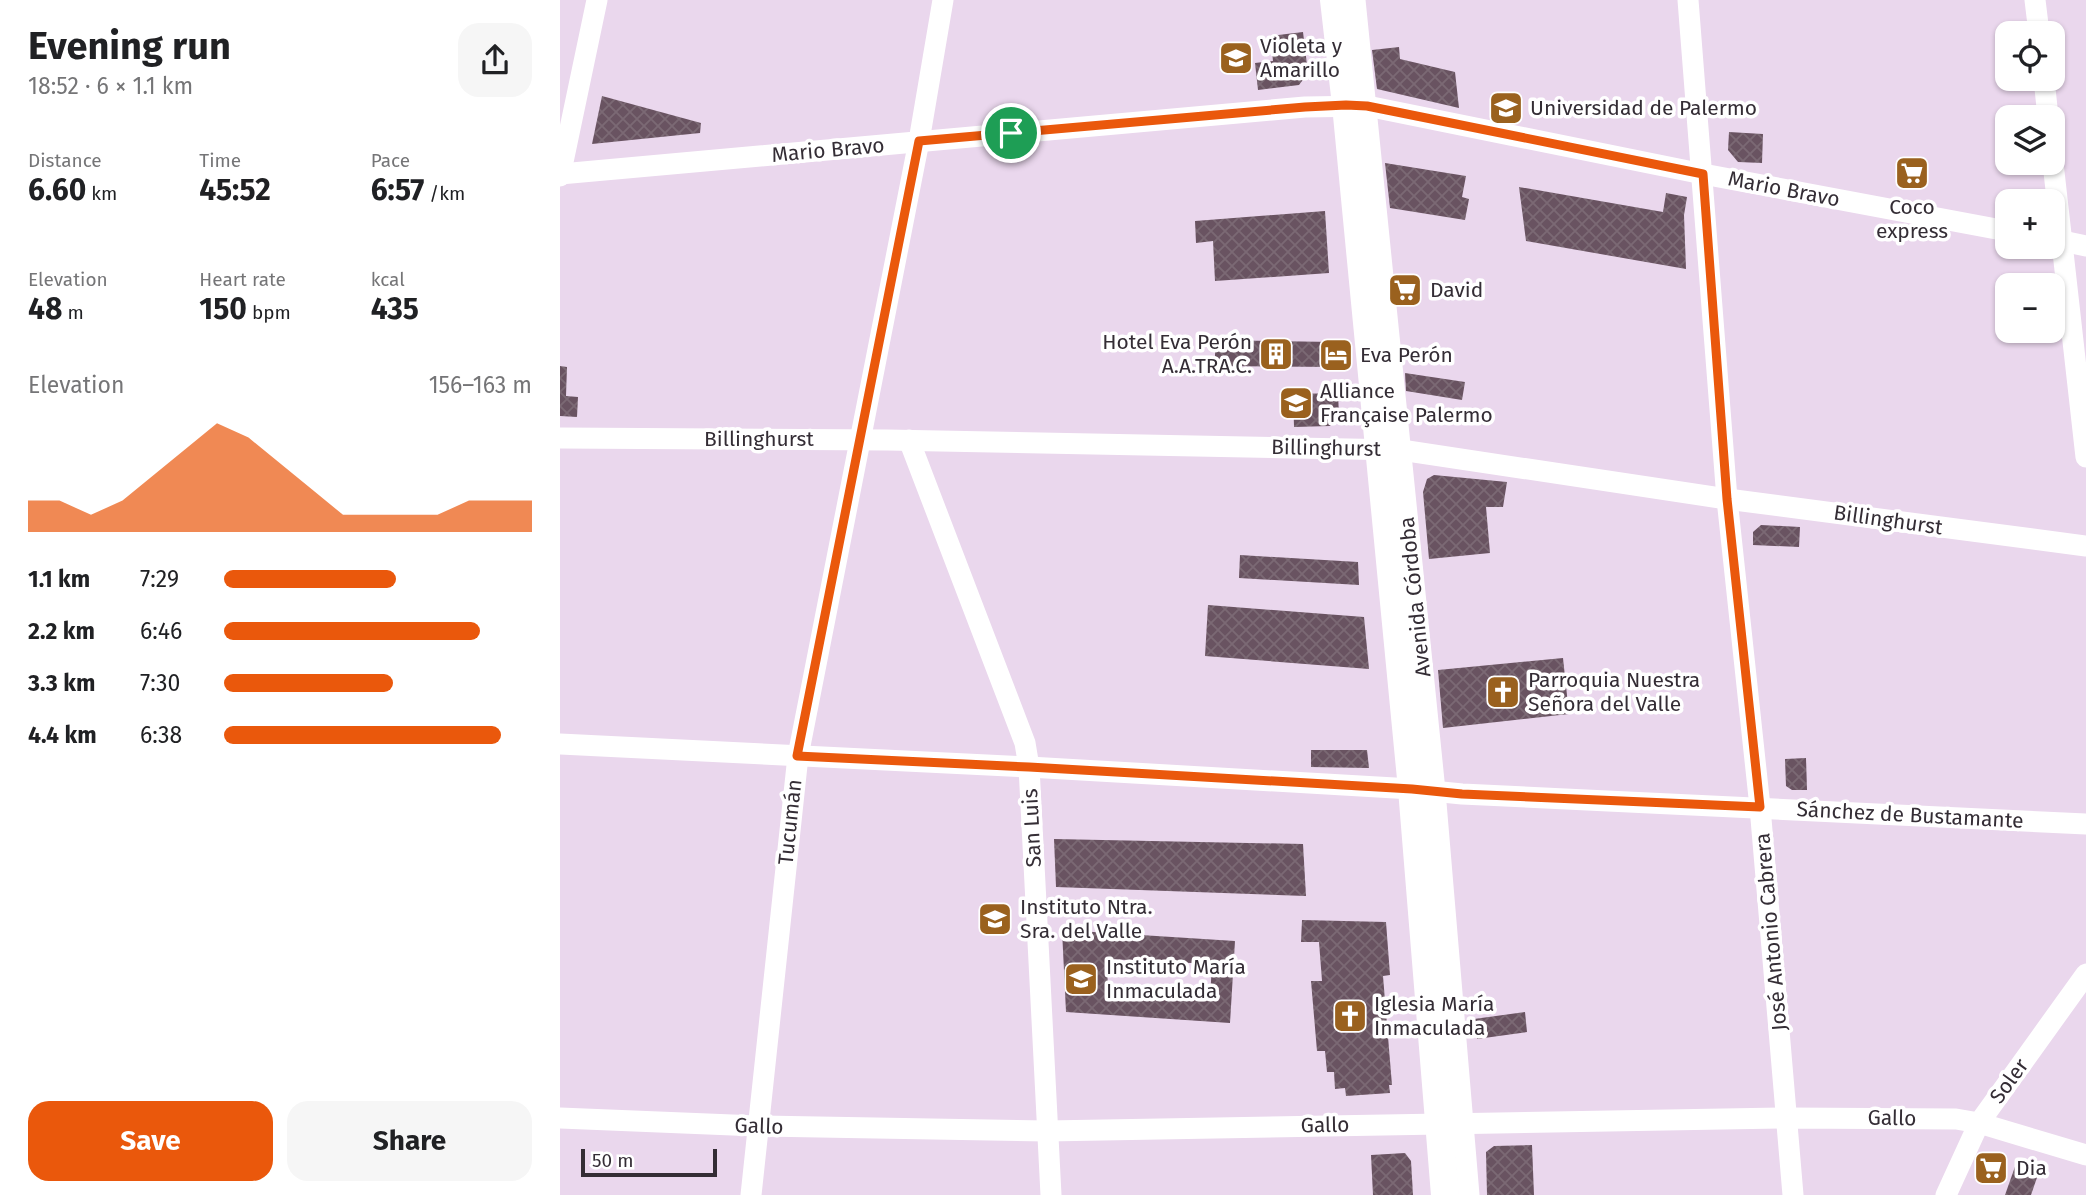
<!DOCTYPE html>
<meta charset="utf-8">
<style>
body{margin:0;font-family:"Fira Sans",sans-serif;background:#f6f6f6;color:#202124;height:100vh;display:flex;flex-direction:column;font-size:26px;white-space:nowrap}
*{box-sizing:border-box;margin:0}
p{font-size:23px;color:#757577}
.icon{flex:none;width:38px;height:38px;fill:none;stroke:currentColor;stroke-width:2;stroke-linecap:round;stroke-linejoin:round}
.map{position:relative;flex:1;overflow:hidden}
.details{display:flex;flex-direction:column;background:#fff;width:560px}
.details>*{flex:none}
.buttons{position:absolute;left:1435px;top:21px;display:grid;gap:14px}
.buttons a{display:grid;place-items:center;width:70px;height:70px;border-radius:14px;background:#fff;box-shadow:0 2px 5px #0004;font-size:35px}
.scale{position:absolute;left:21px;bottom:18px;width:136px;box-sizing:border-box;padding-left:7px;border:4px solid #342d35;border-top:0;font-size:19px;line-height:24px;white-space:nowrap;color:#342d35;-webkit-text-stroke:5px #fff;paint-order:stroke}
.pin{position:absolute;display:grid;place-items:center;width:60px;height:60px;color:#fff;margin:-30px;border:4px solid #fff;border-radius:50%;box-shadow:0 2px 7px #0007}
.round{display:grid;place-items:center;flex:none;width:74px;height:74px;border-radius:21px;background:#f6f6f6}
.summary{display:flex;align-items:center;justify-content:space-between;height:119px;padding:0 28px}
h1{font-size:38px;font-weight:700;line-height:52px}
.metrics{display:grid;grid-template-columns:repeat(3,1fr);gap:10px;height:119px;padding:7px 28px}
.metrics div{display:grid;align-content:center}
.metrics b{font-size:30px;font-weight:700}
.metrics small{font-size:19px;font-weight:400}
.metrics p{font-size:19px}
.chart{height:196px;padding:14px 28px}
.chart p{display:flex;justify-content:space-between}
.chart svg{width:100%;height:126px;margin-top:7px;fill:#ea580c;opacity:.7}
.primary-button{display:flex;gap:14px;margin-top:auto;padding:14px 28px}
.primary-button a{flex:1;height:80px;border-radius:21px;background:#ea580c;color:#fff;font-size:28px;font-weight:700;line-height:80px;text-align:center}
.primary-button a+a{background:#f6f6f6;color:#202124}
ul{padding:0 28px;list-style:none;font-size:23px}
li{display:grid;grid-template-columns:112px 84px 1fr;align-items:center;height:52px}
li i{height:18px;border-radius:9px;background:#ea580c}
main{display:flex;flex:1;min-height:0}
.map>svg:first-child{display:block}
</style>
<main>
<section class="details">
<div class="summary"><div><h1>Evening run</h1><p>18:52 · 6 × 1.1 km</p></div><a class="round"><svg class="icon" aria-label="share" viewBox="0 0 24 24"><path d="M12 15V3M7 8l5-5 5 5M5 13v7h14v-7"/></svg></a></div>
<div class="metrics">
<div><p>Distance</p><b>6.60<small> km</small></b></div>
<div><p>Time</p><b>45:52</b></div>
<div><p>Pace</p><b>6:57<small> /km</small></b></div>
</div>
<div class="metrics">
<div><p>Elevation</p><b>48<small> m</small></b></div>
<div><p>Heart rate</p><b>150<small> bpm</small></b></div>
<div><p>kcal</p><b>435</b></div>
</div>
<div class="chart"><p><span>Elevation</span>156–163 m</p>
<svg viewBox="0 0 160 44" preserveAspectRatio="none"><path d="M0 44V33L10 33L20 38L30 33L40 24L50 15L60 6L70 11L80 20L90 29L100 38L110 38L120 38L130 38L140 33L150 33L160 33V44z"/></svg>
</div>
<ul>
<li><b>1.1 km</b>7:29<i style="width:56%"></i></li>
<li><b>2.2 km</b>6:46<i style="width:83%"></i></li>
<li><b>3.3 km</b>7:30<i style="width:55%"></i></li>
<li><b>4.4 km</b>6:38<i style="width:90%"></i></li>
</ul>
<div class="primary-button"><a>Save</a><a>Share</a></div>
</section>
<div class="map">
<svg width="1526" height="1195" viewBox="0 0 1526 1195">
<defs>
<pattern id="building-cross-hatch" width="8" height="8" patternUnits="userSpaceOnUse" patternTransform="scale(1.75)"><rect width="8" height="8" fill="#695361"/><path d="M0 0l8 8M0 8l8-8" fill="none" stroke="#7b6974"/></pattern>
</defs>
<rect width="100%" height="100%" fill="#ead7ed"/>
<!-- building -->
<g fill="url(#building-cross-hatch)" fill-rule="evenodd">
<polygon points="743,32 748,73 739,85 698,90 695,63 713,61 710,36"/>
<polygon points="839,47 840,59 895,72 899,108 817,89 812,50"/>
<polygon points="42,96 141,123 140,133 32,144"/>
<polygon points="1169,132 1203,134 1202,163 1178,162 1168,150"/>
<polygon points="825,163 906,176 902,197 909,199 905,220 830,208"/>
<polygon points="959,187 1103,212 1106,193 1127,197 1124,215 1126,269 966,241"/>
<polygon points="765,211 769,273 655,281 653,241 636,243 635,221"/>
<polygon points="655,340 775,342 777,367 655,366"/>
<polygon points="0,366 7,367 6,396 18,397 17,417 0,416"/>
<polygon points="845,373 905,382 902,400 846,391"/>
<polygon points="778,393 779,416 770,426 734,427 733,394"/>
<polygon points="874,475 947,482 943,507 926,507 930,553 869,559 863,492 867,479"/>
<polygon points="1201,525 1240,527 1239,547 1193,545 1193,532"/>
<polygon points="680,555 798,562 799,585 679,578"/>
<polygon points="648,605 804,617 809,669 645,656"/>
<polygon points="1003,658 1009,714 883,728 878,670"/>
<polygon points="751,750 807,750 809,768 751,767"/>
<polygon points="1246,758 1247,790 1232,790 1226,786 1225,759"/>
<polygon points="494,839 743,844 746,896 496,887"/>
<polygon points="742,920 826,922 830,975 823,976 832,1085 829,1085 830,1093 786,1096 785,1088 775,1089 774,1072 767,1072 765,1051 757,1051 751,981 762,981 759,942 741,942"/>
<path d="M502,930L675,941L670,1023L506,1012ZM547,959L652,964L650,998L548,992Z"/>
<polygon points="965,1012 967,1032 917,1039 914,1019"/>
<polygon points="972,1145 974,1195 927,1195 926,1152 934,1146"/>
<polygon points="845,1153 851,1161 853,1195 813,1195 811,1155"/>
<polygon points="1457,1161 1480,1169 1471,1195 1445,1195"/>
</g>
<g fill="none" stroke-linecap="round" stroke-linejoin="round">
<!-- minor -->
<g stroke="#fff" stroke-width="21">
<polyline points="795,0 875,791 909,1195"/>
<polyline points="1128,0 1167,499 1200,807 1233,1195"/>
<polyline points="1475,0 1479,33"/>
<polyline points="1484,79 1488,117"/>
<polyline points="1493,163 1526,457"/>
<polyline points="0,174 745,107 807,106 1143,174 1447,231"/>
<polyline points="0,176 37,0"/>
<polyline points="1493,239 1526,246"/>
<polyline points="0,438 327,440 841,450 1167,499 1526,546"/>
<polyline points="349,440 465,743 469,767 491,1195"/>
<polyline points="0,744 469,767 852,789 902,794 1526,824"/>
<polyline points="0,1118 197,1126 487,1131 1227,1118 1396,1119 1419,1123 1526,1155"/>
<polyline points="191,1195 238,756 359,141 383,0"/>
<polyline points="1386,1195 1419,1123 1526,974"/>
</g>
<!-- major -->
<polyline stroke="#fff" stroke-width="28" points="774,0 786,105 852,789 885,1195"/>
</g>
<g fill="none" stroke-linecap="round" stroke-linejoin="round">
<!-- route casing -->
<g stroke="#fff" stroke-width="14">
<polygon id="route" points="786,105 807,106 1143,174 1167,499 1200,807 902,794 852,789 469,767 237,756 359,141 745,107"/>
</g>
<!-- route -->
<use href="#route" stroke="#ea580c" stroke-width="9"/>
</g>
<!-- icons -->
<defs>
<g id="school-square" transform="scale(1.75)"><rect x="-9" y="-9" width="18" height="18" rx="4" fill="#9a611e" stroke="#fff"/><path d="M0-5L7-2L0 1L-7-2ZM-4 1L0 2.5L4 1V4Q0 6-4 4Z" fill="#fff"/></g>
<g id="university-square" transform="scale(1.75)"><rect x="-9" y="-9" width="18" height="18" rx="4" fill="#9a611e" stroke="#fff"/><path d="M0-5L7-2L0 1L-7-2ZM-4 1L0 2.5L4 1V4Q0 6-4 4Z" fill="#fff"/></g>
<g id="supermarket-square" transform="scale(1.75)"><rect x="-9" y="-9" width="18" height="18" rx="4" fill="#9a611e" stroke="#fff"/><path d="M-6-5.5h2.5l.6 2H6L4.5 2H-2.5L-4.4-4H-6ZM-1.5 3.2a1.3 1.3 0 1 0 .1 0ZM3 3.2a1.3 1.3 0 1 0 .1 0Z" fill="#fff"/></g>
<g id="building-square" transform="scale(1.75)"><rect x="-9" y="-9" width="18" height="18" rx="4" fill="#9a611e" stroke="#fff"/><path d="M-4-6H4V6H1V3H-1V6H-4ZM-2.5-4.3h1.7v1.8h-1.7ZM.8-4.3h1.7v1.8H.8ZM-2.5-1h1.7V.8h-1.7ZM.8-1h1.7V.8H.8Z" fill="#fff"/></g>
<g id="hotel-square" transform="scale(1.75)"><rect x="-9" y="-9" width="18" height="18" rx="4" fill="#9a611e" stroke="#fff"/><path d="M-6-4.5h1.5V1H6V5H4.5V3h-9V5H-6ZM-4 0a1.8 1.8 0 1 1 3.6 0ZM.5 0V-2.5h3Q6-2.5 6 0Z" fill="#fff"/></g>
<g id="church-square" transform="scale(1.75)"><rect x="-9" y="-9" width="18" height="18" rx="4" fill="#9a611e" stroke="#fff"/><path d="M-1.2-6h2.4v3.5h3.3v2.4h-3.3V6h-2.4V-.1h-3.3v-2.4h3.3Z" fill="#fff"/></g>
</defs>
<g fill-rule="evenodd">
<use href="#school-square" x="676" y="58"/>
<use href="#university-square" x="946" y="108"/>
<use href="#supermarket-square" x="1352" y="173"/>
<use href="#supermarket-square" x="845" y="290"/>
<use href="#building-square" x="716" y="354"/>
<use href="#hotel-square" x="776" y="355"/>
<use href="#university-square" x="736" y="403"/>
<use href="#church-square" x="943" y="692"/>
<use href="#school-square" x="435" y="919"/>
<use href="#school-square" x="521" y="979"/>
<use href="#church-square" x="790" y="1016"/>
<use href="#supermarket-square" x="1431" y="1168"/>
</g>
<g text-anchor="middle" stroke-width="7" stroke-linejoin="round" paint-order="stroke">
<!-- poi labels -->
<g font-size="21" fill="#342d35" stroke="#fff" text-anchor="start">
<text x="700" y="53">Violeta y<tspan x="700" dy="24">Amarillo</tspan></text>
<text x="970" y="115">Universidad de Palermo</text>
<text x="1352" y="214" text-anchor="middle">Coco<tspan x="1352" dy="24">express</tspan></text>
<text x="870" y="297">David</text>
<text x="692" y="349" text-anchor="end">Hotel Eva Perón<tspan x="692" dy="24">A.A.TRA.C.</tspan></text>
<text x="800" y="362">Eva Perón</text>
<text x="760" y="398">Alliance<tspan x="760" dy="24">Française Palermo</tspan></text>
<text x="968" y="687">Parroquia Nuestra<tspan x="968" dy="24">Señora del Valle</tspan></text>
<text x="460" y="914">Instituto Ntra.<tspan x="460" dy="24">Sra. del Valle</tspan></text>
<text x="546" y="974">Instituto María<tspan x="546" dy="24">Inmaculada</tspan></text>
<text x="814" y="1011">Iglesia María<tspan x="814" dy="24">Inmaculada</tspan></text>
<text x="1456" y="1175">Dia</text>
</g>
<!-- street labels -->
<g font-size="21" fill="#342d35" stroke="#fff">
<text transform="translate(268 150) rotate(-5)" y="7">Mario Bravo</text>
<text transform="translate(1224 189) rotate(11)" y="7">Mario Bravo</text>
<text x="199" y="446">Billinghurst</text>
<text transform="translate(766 448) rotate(1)" y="7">Billinghurst</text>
<text transform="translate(1328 520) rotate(8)" y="7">Billinghurst</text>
<text transform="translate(855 597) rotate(-96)" y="7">Avenida Córdoba</text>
<text transform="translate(1350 815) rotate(3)" y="7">Sánchez de Bustamante</text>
<text transform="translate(230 822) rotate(-84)" y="7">Tucumán</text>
<text transform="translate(472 828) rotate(-93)" y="7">San Luis</text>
<text transform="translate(1211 932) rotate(-95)" y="7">José Antonio Cabrera</text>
<text transform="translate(1449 1081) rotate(-54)" y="7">Soler</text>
<text transform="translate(1332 1118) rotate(1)" y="7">Gallo</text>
<text transform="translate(765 1125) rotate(-1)" y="7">Gallo</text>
<text transform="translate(199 1126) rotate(2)" y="7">Gallo</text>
</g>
</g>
</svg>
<div class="buttons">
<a><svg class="icon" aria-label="locate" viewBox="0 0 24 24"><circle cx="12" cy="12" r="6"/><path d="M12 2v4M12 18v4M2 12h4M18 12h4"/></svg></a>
<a><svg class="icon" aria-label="layers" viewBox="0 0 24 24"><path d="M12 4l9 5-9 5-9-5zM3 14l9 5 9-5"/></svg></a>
<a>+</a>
<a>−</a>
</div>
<div class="scale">50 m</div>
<div class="pin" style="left:451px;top:133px;background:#1e9e55"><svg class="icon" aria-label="arrive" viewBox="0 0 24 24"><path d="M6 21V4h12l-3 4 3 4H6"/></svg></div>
</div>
</main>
